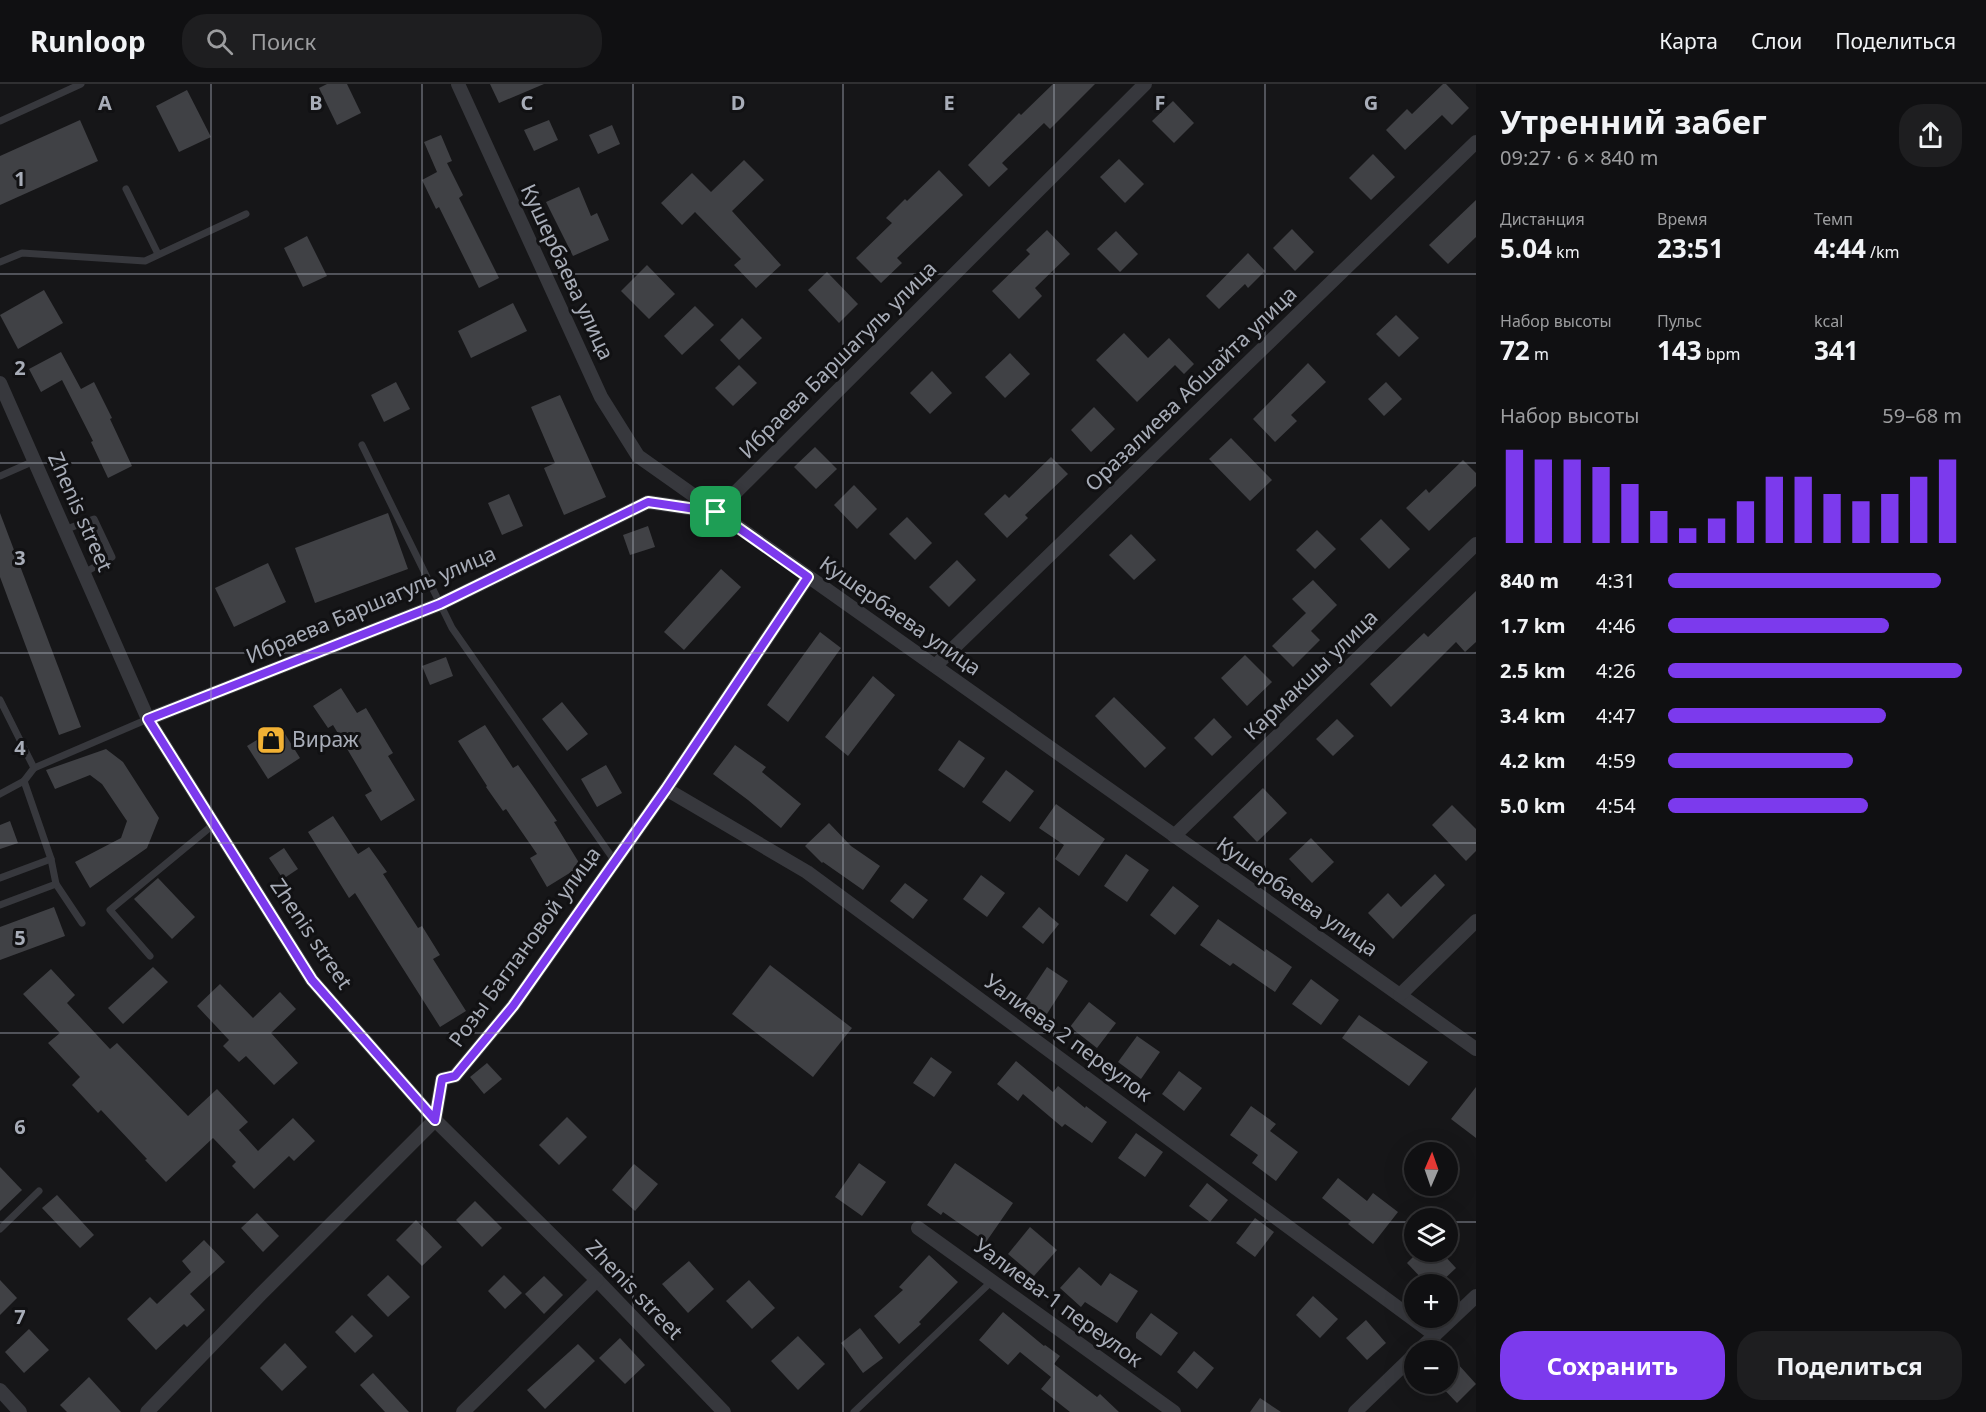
<!DOCTYPE html>
<html lang="ru">
<meta charset="utf-8">
<style>
body{margin:0;font-family:"Noto Sans",sans-serif;background:#1e1e20;color:#f1f3f6;height:100vh;display:flex;flex-direction:column;font-size:22px;white-space:nowrap}
*{box-sizing:border-box;margin:0}
p{font-size:20px;color:#9c9d9f}
.icon{flex:none;width:33px;height:33px;fill:none;stroke:currentColor;stroke-width:2;stroke-linecap:round;stroke-linejoin:round}
.map{position:relative;flex:1;overflow:hidden}
.details{display:flex;flex-direction:column;background:#101012;width:510px}
.details>*{flex:none}
.needle{width:39px;rotate:2deg}
.fabs{position:absolute;left:1404px;top:1058px;display:grid;gap:12px}
.fabs a{display:grid;place-items:center;width:54px;height:54px;border-radius:50%;background:#101012;box-shadow:0 6px 24px #0002,0 0 0 2px #303032;font-size:30px}
.pin{position:absolute;display:grid;place-items:center;width:51px;height:51px;color:#fff;margin:-26px;border-radius:12px;box-shadow:0 3px 9px #0006}
.round{display:grid;place-items:center;flex:none;width:63px;height:63px;border-radius:24px;background:#1e1e20}
.headline{display:flex;align-items:center;justify-content:space-between;height:102px;padding:0 24px}
h1{font-size:33px;font-weight:700;line-height:45px}
.metrics{display:grid;grid-template-columns:repeat(3,1fr);gap:9px;height:102px;padding:6px 24px}
.metrics div{display:grid;align-content:center}
.metrics b{font-size:26px;font-weight:700}
.metrics small{font-size:16px;font-weight:400}
.metrics p{font-size:16px}
.chart{height:168px;padding:12px 24px}
.chart p{display:flex;justify-content:space-between}
.chart svg{width:100%;height:108px;margin-top:6px;stroke:#7c3aed;stroke-width:6}
.button{display:flex;gap:12px;margin-top:auto;padding:12px 24px}
.button a{flex:1;height:69px;border-radius:24px;background:#7c3aed;color:#fff;font-size:24px;font-weight:700;line-height:69px;text-align:center}
.button a+a{background:#1e1e20;color:#f1f3f6}
ul{padding:0 24px;list-style:none;font-size:20px}
li{display:grid;grid-template-columns:96px 72px 1fr;align-items:center;height:45px}
li i{height:15px;border-radius:8px;background:#7c3aed}
header{display:flex;align-items:center;gap:36px;box-sizing:border-box;height:84px;padding:0 30px;background:#101012;border-bottom:2px solid #303032}
header strong{font-size:28px}
nav{display:flex;gap:33px;margin-inline-start:auto;font-size:21px}
.search{width:420px;height:54px;background:#1e1e20;display:flex;align-items:center;gap:15px;box-sizing:border-box;padding:0 21px;border-radius:24px;color:#9c9d9f;font-size:22px}
main{display:flex;flex:1;min-height:0}
.map>svg:first-child{display:block}
</style>
<header>
<strong>Runloop</strong>
<div class="search"><svg class="icon" aria-label="search" viewBox="0 0 24 24"><circle cx="10" cy="10" r="6"/><path d="M15 15l6 6"/></svg>Поиск</div>
<nav><a>Карта</a><a>Слои</a><a>Поделиться</a></nav>
</header>
<main>
<div class="map">
<svg width="1476" height="1328" viewBox="0 0 1476 1328">
<rect width="100%" height="100%" fill="#161618"/>
<!-- building -->
<g fill="#404145">
<polygon points="327,0 347,0 361,29 337,41 319,4"/>
<polygon points="490,0 544,0 499,19"/>
<polygon points="1053,0 1095,0 1050,45 1044,39 1002,79 1008,85 989,103 968,81 1019,29 1021,31"/>
<polygon points="1443,0 1446,0 1469,24 1452,41 1442,31 1405,66 1386,46 1407,25 1412,30"/>
<polygon points="187,6 211,53 179,68 156,22"/>
<polygon points="1173,17 1194,39 1174,59 1152,37"/>
<polygon points="80,36 98,77 0,121 0,72"/>
<polygon points="549,36 558,56 534,67 524,46"/>
<polygon points="612,41 620,60 598,70 589,51"/>
<polygon points="441,51 452,77 447,79 463,111 459,114 499,194 479,204 439,123 436,125 422,96 437,88 424,58"/>
<polygon points="1373,70 1395,93 1371,116 1349,94"/>
<polygon points="1119,75 1144,100 1125,119 1100,93"/>
<polygon points="744,76 764,96 732,127 781,181 756,204 734,181 741,175 695,128 682,141 661,119 692,89 711,108"/>
<polygon points="939,86 963,111 897,174 902,179 881,199 856,174 892,139 886,134 905,115 907,117"/>
<polygon points="579,103 591,132 597,129 609,156 573,172 546,118"/>
<polygon points="1476,116 1476,153 1448,180 1429,161"/>
<polygon points="1292,145 1314,168 1295,187 1273,164"/>
<polygon points="1047,146 1070,170 1035,204 1042,212 1019,235 992,207 1030,170 1026,166"/>
<polygon points="1116,147 1138,170 1120,188 1097,165"/>
<polygon points="307,152 327,192 303,203 284,164"/>
<polygon points="1248,169 1265,187 1248,204 1245,200 1219,225 1206,212"/>
<polygon points="647,181 675,210 649,235 621,207"/>
<polygon points="827,188 858,220 839,239 808,206"/>
<polygon points="44,206 63,239 18,265 0,231"/>
<polygon points="513,219 527,247 471,274 458,247"/>
<polygon points="695,222 714,241 682,271 664,252"/>
<polygon points="1396,231 1419,254 1399,273 1376,250"/>
<polygon points="742,234 762,254 739,276 720,256"/>
<polygon points="1124,249 1148,274 1169,254 1194,280 1184,290 1175,281 1137,318 1096,276"/>
<polygon points="61,268 81,305 94,298 112,334 110,335 132,382 108,394 91,358 93,357 62,296 41,308 29,285"/>
<polygon points="1010,269 1030,290 1005,314 985,293"/>
<polygon points="1308,279 1326,298 1291,331 1297,337 1275,358 1253,335"/>
<polygon points="739,281 757,299 733,322 715,304"/>
<polygon points="932,287 952,309 930,330 910,309"/>
<polygon points="396,298 410,325 384,338 371,311"/>
<polygon points="1386,298 1402,315 1384,332 1368,315"/>
<polygon points="560,311 606,413 564,431 544,384 555,379 531,323"/>
<polygon points="1094,323 1115,345 1091,368 1071,346"/>
<polygon points="1231,354 1272,396 1250,417 1209,375"/>
<polygon points="815,363 837,385 816,405 794,383"/>
<polygon points="1051,373 1068,390 1025,431 1028,434 1007,454 984,430 1005,410 1009,414"/>
<polygon points="1463,376 1476,389 1476,402 1429,447 1406,424 1426,405 1429,409"/>
<polygon points="854,401 877,425 857,445 834,421"/>
<polygon points="509,410 523,442 502,451 488,419"/>
<polygon points="0,429 81,643 59,651 0,493"/>
<polygon points="388,429 408,485 315,519 295,464"/>
<polygon points="907,433 932,459 915,476 889,450"/>
<polygon points="1381,435 1410,465 1389,485 1360,455"/>
<polygon points="648,442 655,463 630,471 623,451"/>
<polygon points="1317,446 1336,465 1315,485 1296,466"/>
<polygon points="1131,450 1156,476 1134,496 1109,471"/>
<polygon points="957,476 976,496 949,523 929,503"/>
<polygon points="268,479 286,518 234,543 215,504"/>
<polygon points="721,485 741,503 684,566 664,548"/>
<polygon points="1313,496 1337,521 1311,547 1320,556 1293,583 1272,562 1306,529 1292,515"/>
<polygon points="1476,507 1476,558 1465,568 1456,558 1391,623 1370,600 1424,549 1428,553"/>
<polygon points="820,548 841,564 788,638 767,621"/>
<polygon points="1245,571 1272,598 1247,622 1221,594"/>
<polygon points="446,573 453,592 430,601 422,582"/>
<polygon points="873,592 895,611 848,672 825,653"/>
<polygon points="341,604 357,629 366,624 393,669 388,672 415,716 381,737 365,711 372,707 333,641 328,644 313,622"/>
<polygon points="1114,613 1166,664 1145,684 1095,632"/>
<polygon points="562,618 588,650 567,667 542,635"/>
<polygon points="1214,634 1232,653 1212,672 1194,654"/>
<polygon points="1337,635 1354,652 1333,672 1316,655"/>
<polygon points="485,641 513,684 518,681 535,705 557,737 554,738 581,782 547,803 530,774 537,770 506,725 503,727 486,703 487,702 458,657"/>
<polygon points="280,642 300,674 268,695 247,662"/>
<polygon points="959,656 985,674 964,704 938,686"/>
<polygon points="735,661 766,683 762,688 801,720 781,744 748,716 713,690"/>
<polygon points="106,665 123,678 159,734 147,764 90,804 75,778 121,754 127,737 102,700 90,691 55,705 46,686"/>
<polygon points="606,681 622,709 597,723 581,695"/>
<polygon points="1006,686 1034,707 1010,738 982,718"/>
<polygon points="1263,704 1287,729 1257,758 1233,733"/>
<polygon points="1056,720 1105,755 1079,792 1055,775 1064,761 1039,744"/>
<polygon points="1452,721 1476,745 1476,767 1466,777 1432,741"/>
<polygon points="333,732 358,770 369,763 387,788 383,790 418,844 422,842 440,871 433,875 466,927 440,943 355,809 349,814 308,748"/>
<polygon points="10,737 18,759 0,765 0,741"/>
<polygon points="829,739 851,762 880,782 863,806 823,778 822,779 805,762"/>
<polygon points="1311,754 1334,778 1312,799 1289,775"/>
<polygon points="284,764 298,785 283,795 269,774"/>
<polygon points="1126,770 1149,786 1127,818 1104,802"/>
<polygon points="1435,790 1445,801 1393,855 1368,829 1388,809 1401,823"/>
<polygon points="981,791 1005,809 987,833 963,815"/>
<polygon points="158,794 195,833 172,855 134,815"/>
<polygon points="905,799 928,816 913,835 890,817"/>
<polygon points="1173,802 1199,822 1175,851 1150,831"/>
<polygon points="54,823 65,852 0,876 0,843"/>
<polygon points="1039,823 1059,840 1043,860 1022,843"/>
<polygon points="1218,835 1265,868 1266,865 1292,883 1275,908 1233,879 1230,882 1200,861"/>
<polygon points="770,881 852,944 813,993 732,930"/>
<polygon points="153,883 168,898 123,940 108,924"/>
<polygon points="1047,883 1068,897 1045,933 1023,919"/>
<polygon points="51,885 75,911 67,919 110,965 117,959 188,1032 217,1005 248,1038 239,1046 258,1067 293,1034 315,1057 294,1077 289,1072 254,1105 232,1082 236,1078 213,1054 166,1098 145,1076 147,1075 101,1026 98,1029 72,1001 80,993 48,959 60,949 23,910"/>
<polygon points="1311,895 1339,916 1321,941 1292,920"/>
<polygon points="220,900 253,934 280,908 296,925 271,949 298,979 274,1001 246,972 239,978 223,962 229,956 197,922"/>
<polygon points="1089,918 1116,939 1097,964 1070,943"/>
<polygon points="1359,931 1428,978 1409,1002 1342,954"/>
<polygon points="1137,952 1160,968 1141,995 1118,978"/>
<polygon points="931,973 952,988 934,1013 913,999"/>
<polygon points="1016,977 1053,1008 1058,1002 1085,1024 1086,1022 1107,1038 1092,1059 1065,1040 1062,1043 1023,1010 1018,1017 997,1000"/>
<polygon points="487,979 502,995 484,1010 470,993"/>
<polygon points="1179,987 1202,1004 1184,1027 1162,1010"/>
<polygon points="1476,1003 1476,1054 1451,1035"/>
<polygon points="1251,1022 1276,1040 1270,1047 1298,1068 1276,1097 1252,1079 1258,1071 1230,1051"/>
<polygon points="567,1033 587,1053 559,1081 539,1061"/>
<polygon points="1136,1049 1163,1068 1145,1093 1118,1074"/>
<polygon points="859,1079 886,1098 862,1132 835,1113"/>
<polygon points="955,1079 1013,1119 986,1158 943,1128 941,1131 927,1121"/>
<polygon points="634,1080 658,1100 635,1127 612,1106"/>
<polygon points="0,1083 22,1106 0,1127"/>
<polygon points="1338,1094 1367,1117 1373,1109 1398,1128 1373,1160 1348,1140 1351,1137 1322,1114"/>
<polygon points="1207,1099 1228,1116 1210,1138 1189,1122"/>
<polygon points="57,1111 94,1151 80,1164 42,1124"/>
<polygon points="475,1117 502,1144 482,1163 456,1136"/>
<polygon points="257,1129 279,1152 263,1168 241,1144"/>
<polygon points="1255,1134 1274,1148 1255,1173 1236,1159"/>
<polygon points="416,1136 442,1163 422,1182 396,1156"/>
<polygon points="1030,1143 1057,1166 1034,1192 1008,1170"/>
<polygon points="204,1156 225,1178 190,1210 205,1226 187,1243 184,1240 156,1266 127,1235 150,1213 157,1220 191,1188 182,1177"/>
<polygon points="1419,1167 1440,1167 1456,1184 1439,1200 1427,1200 1407,1179"/>
<polygon points="929,1171 958,1198 919,1238 921,1240 899,1260 874,1232 903,1206 899,1203"/>
<polygon points="689,1177 714,1205 688,1229 662,1200"/>
<polygon points="1079,1183 1101,1202 1110,1189 1138,1207 1117,1239 1085,1218 1081,1223 1060,1204"/>
<polygon points="388,1191 410,1213 388,1233 367,1211"/>
<polygon points="504,1191 522,1209 505,1225 488,1207"/>
<polygon points="544,1192 563,1211 544,1230 525,1210"/>
<polygon points="0,1196 17,1214 0,1231"/>
<polygon points="749,1196 775,1224 752,1245 726,1217"/>
<polygon points="1313,1212 1338,1235 1320,1254 1296,1231"/>
<polygon points="1003,1228 1044,1262 1045,1261 1060,1272 1054,1280 1097,1313 1100,1310 1119,1328 1070,1328 1041,1305 1051,1293 1020,1268 1008,1281 979,1256"/>
<polygon points="1151,1229 1178,1249 1161,1272 1136,1254 1136,1249"/>
<polygon points="352,1231 373,1252 355,1269 335,1248"/>
<polygon points="1366,1236 1386,1259 1367,1276 1346,1254"/>
<polygon points="860,1244 883,1274 863,1289 841,1259"/>
<polygon points="29,1245 49,1266 24,1289 5,1268"/>
<polygon points="798,1252 825,1280 798,1306 771,1277"/>
<polygon points="620,1254 645,1281 625,1300 599,1274"/>
<polygon points="285,1259 307,1283 282,1307 260,1284"/>
<polygon points="578,1260 595,1277 545,1325 527,1306"/>
<polygon points="1194,1267 1214,1284 1197,1305 1177,1288"/>
<polygon points="1448,1269 1476,1300 1457,1319 1438,1299 1448,1299"/>
<polygon points="373,1289 409,1328 385,1328 360,1301"/>
<polygon points="89,1293 121,1328 67,1328 60,1321"/>
<polygon points="1260,1314 1281,1328 1250,1328"/>
</g>
<g fill="none" stroke-linecap="round" stroke-linejoin="round">
<!-- lane -->
<g stroke="#37383d" stroke-width="7">
<polyline points="0,37 81,0"/>
<polyline points="126,105 158,170"/>
<polyline points="0,178 22,169 145,177 246,130"/>
<polyline points="362,361 452,544 614,776"/>
<polyline points="0,392 34,377"/>
<polyline points="64,446 94,435 112,473 84,489"/>
<polyline points="0,616 34,684 148,635"/>
<polyline points="0,710 24,697"/>
<polyline points="0,794 51,775"/>
<polyline points="56,800 82,839"/>
<polyline points="0,821 56,800 51,775 24,697 34,684"/>
<polyline points="150,872 110,826 214,740"/>
<polyline points="0,1145 39,1107"/>
<polyline points="854,1328 992,1197"/>
</g>
<!-- street -->
<g stroke="#37383d" stroke-width="14">
<polyline points="458,0 601,313 638,372 1476,965"/>
<polyline points="0,299 148,635 312,896 435,1036 597,1196 724,1328"/>
<polyline points="935,582 1476,58"/>
<polyline points="148,635 440,520 648,418 716,428 1145,0"/>
<polyline points="666,705 807,788 1435,1251"/>
<polyline points="1174,752 1476,460"/>
<polyline points="1400,911 1476,837"/>
<polyline points="918,1144 1174,1328"/>
<polyline points="1419,1266 1476,1212"/>
<polyline points="0,1306 20,1328"/>
<polyline points="147,1328 260,1211 435,1036 442,995 455,992 513,922 666,705 808,493"/>
<polyline points="463,1328 597,1196"/>
<polyline points="1355,1328 1414,1271"/>
</g>
</g>
<g fill="none" stroke-linecap="round" stroke-linejoin="round">
<!-- route casing -->
<g stroke="#fff" stroke-width="12">
<polygon id="route" points="648,418 716,428 808,493 666,705 513,922 455,992 442,995 435,1036 312,896 148,635 440,520"/>
</g>
<!-- route -->
<use href="#route" stroke="#7c3aed" stroke-width="8"/>
</g>
<!-- grid -->
<path fill="none" stroke="#a8adb8" stroke-width="1.5" stroke-opacity="0.55" d="M211,0V1328M422,0V1328M633,0V1328M843,0V1328M1054,0V1328M1265,0V1328M0,190H1476M0,379H1476M0,569H1476M0,759H1476M0,949H1476M0,1138H1414M1448,1138H1476"/>
<!-- icons -->
<defs>
<g id="shop-square" transform="scale(1.5)"><rect x="-9" y="-9" width="18" height="18" rx="4" fill="#f2b134" stroke="#111113"/><path d="M-5-2.5h2.3a2.7 3.5 0 0 1 5.4 0H5L5.5 6h-11ZM-1.5-2.5h3a1.5 2.3 0 0 0-3 0Z" fill="#111"/></g>
</defs>
<g fill-rule="evenodd">
<use href="#shop-square" x="271" y="656"/>
</g>
<g text-anchor="middle" stroke-width="6" stroke-linejoin="round" paint-order="stroke">
<!-- street labels -->
<g font-size="21" fill="#a8adb8" stroke="#111113">
<text transform="translate(567 188) rotate(65)" y="7">Кушербаева улица</text>
<text transform="translate(838 276) rotate(-45)" y="7">Ибраева Баршагуль улица</text>
<text transform="translate(1191 305) rotate(-44)" y="7">Оразалиева Абшайта улица</text>
<text transform="translate(80 428) rotate(66)" y="7">Zhenis street</text>
<text transform="translate(371 521) rotate(-23)" y="7">Ибраева Баршагуль улица</text>
<text transform="translate(900 532) rotate(35)" y="7">Кушербаева улица</text>
<text transform="translate(1311 591) rotate(-44)" y="7">Кармакшы улица</text>
<text transform="translate(1297 813) rotate(35)" y="7">Кушербаева улица</text>
<text transform="translate(311 850) rotate(56)" y="7">Zhenis street</text>
<text transform="translate(525 863) rotate(-54)" y="7">Розы Баглановой улица</text>
<text transform="translate(1068 954) rotate(36)" y="7">Уалиева 2 переулок</text>
<text transform="translate(634 1206) rotate(46)" y="7">Zhenis street</text>
<text transform="translate(1058 1219) rotate(36)" y="7">Уалиева-1 переулок</text>
</g>
<!-- poi labels -->
<g font-size="21" fill="#a8adb8" stroke="#111113" text-anchor="start">
<text x="292" y="663">Вираж</text>
</g>
</g>
<g font-size="20" text-anchor="middle" font-weight="bold" fill="#a8adb8" stroke="#111113" stroke-width="6" stroke-linejoin="round" paint-order="stroke">
<text x="105" y="26">A</text>
<text x="316" y="26">B</text>
<text x="527" y="26">C</text>
<text x="738" y="26">D</text>
<text x="949" y="26">E</text>
<text x="1160" y="26">F</text>
<text x="1371" y="26">G</text>
<text x="20" y="102">1</text>
<text x="20" y="291">2</text>
<text x="20" y="481">3</text>
<text x="20" y="671">4</text>
<text x="20" y="861">5</text>
<text x="20" y="1050">6</text>
<text x="20" y="1240">7</text>
</g>
</svg>
<div class="fabs">
<a><svg class="needle" viewBox="-14 -14 28 28"><path d="M0-13l5 13h-10z" fill="#e53935"/><path d="M0 13l5-13h-10z" fill="#9c9d9f"/></svg></a>
<a><svg class="icon" aria-label="layers" viewBox="0 0 24 24"><path d="M12 4l9 5-9 5-9-5zM3 14l9 5 9-5"/></svg></a>
<a>+</a>
<a>−</a>
</div>
<div class="pin" style="left:716px;top:428px;background:#1e9e55"><svg class="icon" aria-label="arrive" viewBox="0 0 24 24"><path d="M6 21V4h12l-3 4 3 4H6"/></svg></div>
</div>
<section class="details">
<div class="headline"><div><h1>Утренний забег</h1><p>09:27 · 6 × 840 m</p></div><a class="round"><svg class="icon" aria-label="share" viewBox="0 0 24 24"><path d="M12 15V3M7 8l5-5 5 5M5 13v7h14v-7"/></svg></a></div>
<div class="metrics">
<div><p>Дистанция</p><b>5.04<small> km</small></b></div>
<div><p>Время</p><b>23:51</b></div>
<div><p>Темп</p><b>4:44<small> /km</small></b></div>
</div>
<div class="metrics">
<div><p>Набор высоты</p><b>72<small> m</small></b></div>
<div><p>Пульс</p><b>143<small> bpm</small></b></div>
<div><p>kcal</p><b>341</b></div>
</div>
<div class="chart"><p><span>Набор высоты</span>59–68 m</p>
<svg viewBox="0 0 160 44" preserveAspectRatio="none"><path d="M5 44V6M15 44V10M25 44V10M35 44V13M45 44V20M55 44V31M65 44V38M75 44V34M85 44V27M95 44V17M105 44V17M115 44V24M125 44V27M135 44V24M145 44V17M155 44V10"/></svg>
</div>
<ul>
<li><b>840 m</b>4:31<i style="width:93%"></i></li>
<li><b>1.7 km</b>4:46<i style="width:75%"></i></li>
<li><b>2.5 km</b>4:26<i style="width:100%"></i></li>
<li><b>3.4 km</b>4:47<i style="width:74%"></i></li>
<li><b>4.2 km</b>4:59<i style="width:63%"></i></li>
<li><b>5.0 km</b>4:54<i style="width:68%"></i></li>
</ul>
<div class="button"><a>Сохранить</a><a>Поделиться</a></div>
</section>
</main>
